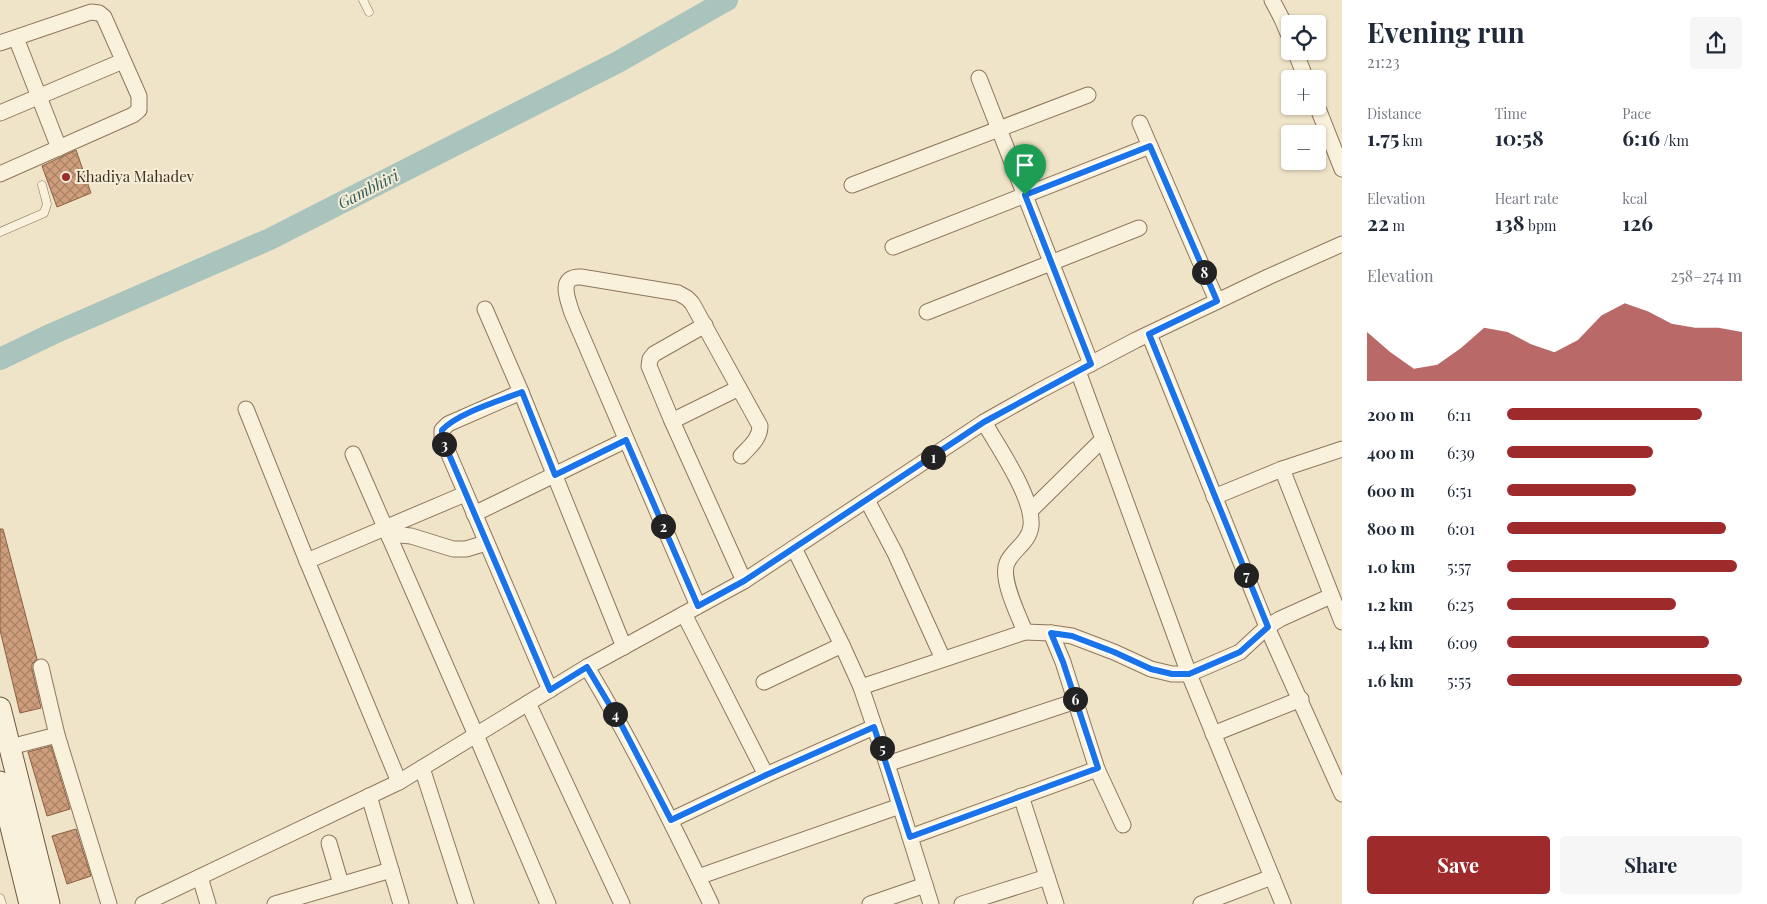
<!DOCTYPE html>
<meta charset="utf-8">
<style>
body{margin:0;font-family:"Playfair Display",serif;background:#f6f6f7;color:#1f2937;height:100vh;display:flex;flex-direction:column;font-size:19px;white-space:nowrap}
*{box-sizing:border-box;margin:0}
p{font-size:16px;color:#747a83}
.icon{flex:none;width:28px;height:28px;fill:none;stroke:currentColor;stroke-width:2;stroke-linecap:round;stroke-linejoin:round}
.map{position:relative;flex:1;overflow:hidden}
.details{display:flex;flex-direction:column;background:#fff;width:425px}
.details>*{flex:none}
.controls{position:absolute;left:1281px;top:15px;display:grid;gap:10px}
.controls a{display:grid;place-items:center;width:45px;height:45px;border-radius:5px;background:#fff;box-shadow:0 1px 4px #0004;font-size:25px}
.pin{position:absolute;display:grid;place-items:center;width:42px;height:42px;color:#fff;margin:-51px -21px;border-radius:50% 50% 50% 0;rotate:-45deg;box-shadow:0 0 5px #0007}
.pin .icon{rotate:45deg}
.km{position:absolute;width:25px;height:25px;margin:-12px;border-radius:50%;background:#222;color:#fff;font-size:14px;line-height:25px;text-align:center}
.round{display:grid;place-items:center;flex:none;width:52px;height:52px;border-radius:5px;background:#f6f6f7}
.overview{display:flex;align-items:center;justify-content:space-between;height:85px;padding:0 25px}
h1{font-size:28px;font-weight:700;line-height:38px}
.stats{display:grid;grid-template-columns:repeat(3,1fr);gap:8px;height:85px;padding:5px 25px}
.stats div{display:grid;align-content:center}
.stats b{font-size:21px;font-weight:700}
.stats small{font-size:14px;font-weight:400}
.stats p{font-size:14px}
.chart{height:140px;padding:10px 25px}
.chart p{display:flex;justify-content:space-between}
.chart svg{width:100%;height:90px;margin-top:5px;fill:#9e2a2b;opacity:.7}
.cta{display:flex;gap:10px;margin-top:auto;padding:10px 25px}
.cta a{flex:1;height:58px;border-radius:5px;background:#9e2a2b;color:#fff;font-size:20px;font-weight:700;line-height:58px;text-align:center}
.cta a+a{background:#f6f6f7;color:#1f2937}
ul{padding:0 25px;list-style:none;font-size:16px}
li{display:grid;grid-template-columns:80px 60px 1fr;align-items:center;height:38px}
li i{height:12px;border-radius:6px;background:#9e2a2b}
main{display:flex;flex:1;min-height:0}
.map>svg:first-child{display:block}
</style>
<main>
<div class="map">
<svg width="1342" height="904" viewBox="0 0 1342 904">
<defs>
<pattern id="building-cross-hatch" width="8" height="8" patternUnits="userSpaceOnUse" patternTransform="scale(1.25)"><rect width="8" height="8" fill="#cf9f7d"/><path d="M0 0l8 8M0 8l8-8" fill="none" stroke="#a98266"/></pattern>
</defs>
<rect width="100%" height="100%" fill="#f0e4c8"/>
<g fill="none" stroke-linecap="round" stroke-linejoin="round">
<!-- river -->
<polyline stroke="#a9c4bc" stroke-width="22" points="0,359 52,334 270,239 618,62 727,0"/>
</g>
<!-- building -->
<g fill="url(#building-cross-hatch)" stroke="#8d5f41">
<polygon points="76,150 91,193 57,207 42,166"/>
<polygon points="0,529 3,529 37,659 32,664 32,669 41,708 20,713 0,630"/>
<polygon points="51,746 70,809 47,816 28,752"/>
<polygon points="76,829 91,876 67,884 52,836"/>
</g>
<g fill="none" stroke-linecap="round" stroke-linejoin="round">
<!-- lane casing -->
<g stroke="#8d765c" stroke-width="9">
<g id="lane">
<polyline points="363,0 369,12"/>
<polyline points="0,232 44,213 47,204 42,185"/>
<polyline points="0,898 2,904"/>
</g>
</g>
<!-- street casing -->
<g stroke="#8d765c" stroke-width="17">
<g id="street">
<polyline points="1272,0 1282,19 1290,38"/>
<polyline points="16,38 59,148"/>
<polyline points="0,43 91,12 99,13 104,17 139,96 139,110 133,115 0,174"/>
<polyline points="1295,51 1306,79"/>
<polyline points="979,78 1091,364"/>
<polyline points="1317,106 1342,169"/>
<polyline points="0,113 123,61"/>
<polyline points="1140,123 1217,301"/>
<polyline points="852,185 1088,95"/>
<polyline points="893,247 1150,146"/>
<polyline points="485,309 521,392 624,647"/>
<polyline points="927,312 1139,228"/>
<polyline points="705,325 654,354 650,359 649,366 672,421 744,581"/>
<polyline points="1149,334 1267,627 1342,794"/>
<polyline points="1078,371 1189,674 1283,904"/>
<polyline points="521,392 448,424 442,430 442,438 550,690"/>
<polyline points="246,409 307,561 399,782"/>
<polyline points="672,421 739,388"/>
<polyline points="353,454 476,735 548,904"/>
<polyline points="1282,469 1342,622"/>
<polyline points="1214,497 1282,469 1342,449"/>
<polyline points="867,500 895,553 943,659"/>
<polyline points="1030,511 1103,439"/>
<polyline points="474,514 626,440"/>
<polyline points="389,536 400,535 411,536 453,549 466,549 486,543"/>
<polyline points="794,548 842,645 861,687"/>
<polyline points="307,561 465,494"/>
<path d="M698,606L572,313C568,300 557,276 581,277L678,293L687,298L692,303L760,426C760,439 749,447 741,456"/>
<polyline points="684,614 766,775"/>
<polyline points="1025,632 1051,633 1072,636 1114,652 1151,669 1172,674 1189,674 1240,652 1267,627 1280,619 1331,596"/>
<polyline points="1051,633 1063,662 1097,769 1123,825"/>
<polyline points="41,667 57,735 109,904"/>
<path d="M587,667C633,744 672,823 711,904"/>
<polyline points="764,682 842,645"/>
<polyline points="528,703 622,904"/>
<polyline points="1213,734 1301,699"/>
<polyline points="10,747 57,735"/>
<polyline points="887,764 1076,701"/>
<polyline points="422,768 466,904"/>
<polyline points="369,796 401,904"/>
<polyline points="1021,796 1056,904"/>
<polyline points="671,820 766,775 874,727"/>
<polyline points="910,837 1097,769"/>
<polyline points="329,843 341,884"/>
<polyline points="200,877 208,904"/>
<polyline points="698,877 900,806"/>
<polyline points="143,904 399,782 587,667 744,581 984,422 1039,391 1136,340 1268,277 1342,244"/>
<polyline points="275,904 391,870"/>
<polyline points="870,904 925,885"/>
<path d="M931,904L887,764L861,687L1025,632C1019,616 1000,579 1007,563C1013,549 1029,543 1031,526C1034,498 998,447 984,422"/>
<polyline points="962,904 1047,877"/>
<polyline points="1201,904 1272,877"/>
</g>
</g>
<!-- secondary casing -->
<g stroke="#6f573f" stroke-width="23">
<g id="secondary">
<polyline points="0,708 49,904"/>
<polyline points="0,782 30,904"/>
</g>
</g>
<!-- lane -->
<use href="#lane" stroke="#faf1dc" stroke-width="8"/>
<!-- street -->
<use href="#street" stroke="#faf1dc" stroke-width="15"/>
<!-- secondary -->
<use href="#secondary" stroke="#faf1dc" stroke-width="21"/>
</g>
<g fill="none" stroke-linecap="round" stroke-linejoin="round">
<!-- route casing -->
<g stroke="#fff" stroke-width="10">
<path id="route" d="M1150,146L1217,301L1149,334L1268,627L1240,652L1189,674H1172L1151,669L1114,652L1072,636L1051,633L1063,662L1098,768L910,837L874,727L766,775L671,820L621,724L587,667L550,690L442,438V430C458,413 499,401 522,392L555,475L626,440L698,606L744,581L984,422L1091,364L1025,195Z"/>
</g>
<!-- route -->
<use href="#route" stroke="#1a73e8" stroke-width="6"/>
</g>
<!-- markers -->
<circle fill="#9e2a2b" stroke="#f7eed8" stroke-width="2" cx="66" cy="177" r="5"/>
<g text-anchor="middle" stroke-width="4" stroke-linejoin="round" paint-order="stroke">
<!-- poi labels -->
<g font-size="15" fill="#3d2e20" stroke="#f7eed8" text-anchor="start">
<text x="76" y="182">Khadiya Mahadev</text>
</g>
<!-- water labels -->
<g font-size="16" font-style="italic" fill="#2f5d5a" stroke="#f7eed8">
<text transform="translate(368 189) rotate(-27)" y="6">Gambhiri</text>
</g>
</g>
</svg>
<div class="controls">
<a><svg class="icon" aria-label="locate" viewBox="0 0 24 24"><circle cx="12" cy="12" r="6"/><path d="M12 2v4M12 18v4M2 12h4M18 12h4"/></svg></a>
<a>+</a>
<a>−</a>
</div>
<div class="pin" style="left:1025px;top:195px;background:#1e9e55"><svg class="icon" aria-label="arrive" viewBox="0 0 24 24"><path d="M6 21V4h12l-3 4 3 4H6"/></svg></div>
<b class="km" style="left:933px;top:457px">1</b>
<b class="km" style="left:663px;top:526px">2</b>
<b class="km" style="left:444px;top:444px">3</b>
<b class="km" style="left:615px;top:714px">4</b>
<b class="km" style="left:882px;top:748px">5</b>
<b class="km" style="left:1075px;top:699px">6</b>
<b class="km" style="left:1246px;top:575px">7</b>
<b class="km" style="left:1204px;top:272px">8</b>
</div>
<section class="details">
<div class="overview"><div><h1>Evening run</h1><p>21:23</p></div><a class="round"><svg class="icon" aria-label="share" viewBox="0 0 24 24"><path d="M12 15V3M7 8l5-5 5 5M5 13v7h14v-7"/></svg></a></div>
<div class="stats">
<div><p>Distance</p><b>1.75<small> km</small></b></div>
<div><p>Time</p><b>10:58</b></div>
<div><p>Pace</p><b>6:16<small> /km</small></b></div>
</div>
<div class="stats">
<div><p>Elevation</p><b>22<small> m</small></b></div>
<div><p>Heart rate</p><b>138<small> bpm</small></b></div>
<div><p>kcal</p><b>126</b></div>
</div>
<div class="chart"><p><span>Elevation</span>258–274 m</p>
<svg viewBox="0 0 160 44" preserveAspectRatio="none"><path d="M0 44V20L10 30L20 38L30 36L40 28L50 18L60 20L70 26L80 30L90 24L100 12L110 6L120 10L130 16L140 18L150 18L160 20V44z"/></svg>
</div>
<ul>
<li><b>200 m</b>6:11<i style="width:83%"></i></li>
<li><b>400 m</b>6:39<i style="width:62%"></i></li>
<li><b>600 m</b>6:51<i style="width:55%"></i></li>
<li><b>800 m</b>6:01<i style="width:93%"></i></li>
<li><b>1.0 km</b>5:57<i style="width:98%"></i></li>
<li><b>1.2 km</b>6:25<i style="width:72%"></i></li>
<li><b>1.4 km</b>6:09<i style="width:86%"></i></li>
<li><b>1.6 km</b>5:55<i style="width:100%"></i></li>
</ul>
<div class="cta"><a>Save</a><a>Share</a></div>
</section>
</main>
